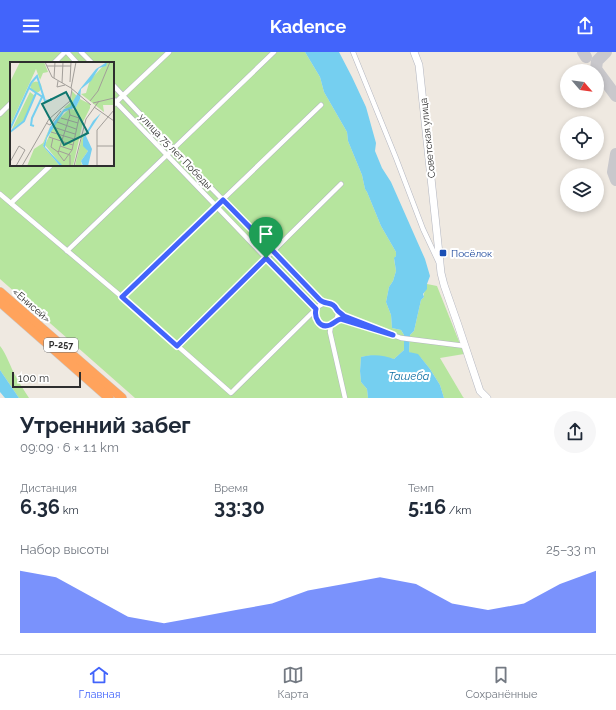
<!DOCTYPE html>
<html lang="ru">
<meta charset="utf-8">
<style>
body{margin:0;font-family:Raleway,sans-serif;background:#f6f6f7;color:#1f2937;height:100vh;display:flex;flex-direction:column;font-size:15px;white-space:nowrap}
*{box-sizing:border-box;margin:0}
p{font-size:13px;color:#747a83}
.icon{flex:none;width:22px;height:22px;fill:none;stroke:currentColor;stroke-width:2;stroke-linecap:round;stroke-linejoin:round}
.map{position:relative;height:346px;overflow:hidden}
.side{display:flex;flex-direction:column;background:#fff;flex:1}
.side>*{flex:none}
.needle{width:26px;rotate:118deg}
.buttons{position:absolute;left:560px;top:12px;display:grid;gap:8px}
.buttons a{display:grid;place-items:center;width:44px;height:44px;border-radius:50%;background:#fff;box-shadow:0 2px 6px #0003;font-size:20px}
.scale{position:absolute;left:12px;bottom:10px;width:69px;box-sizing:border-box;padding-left:4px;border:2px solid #2e2e2e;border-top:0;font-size:11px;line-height:14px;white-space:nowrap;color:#2e2e2e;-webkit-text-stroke:3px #fff;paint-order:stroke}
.pin{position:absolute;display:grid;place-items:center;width:34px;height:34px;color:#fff;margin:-41px -17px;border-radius:50% 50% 50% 0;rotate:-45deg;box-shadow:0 0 4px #0007}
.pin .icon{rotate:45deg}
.round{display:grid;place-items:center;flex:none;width:42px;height:42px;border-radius:21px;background:#f6f6f7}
.head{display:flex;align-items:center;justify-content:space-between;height:68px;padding:0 20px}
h1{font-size:22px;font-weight:700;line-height:30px}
.metrics{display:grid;grid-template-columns:repeat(3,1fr);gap:6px;height:68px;padding:4px 20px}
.metrics div{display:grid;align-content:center}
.metrics b{font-size:20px;font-weight:700}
.metrics small{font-size:11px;font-weight:400}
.metrics p{font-size:11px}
.chart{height:112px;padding:8px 20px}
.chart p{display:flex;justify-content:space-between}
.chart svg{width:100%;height:72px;margin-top:4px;fill:#4264fb;opacity:.7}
header{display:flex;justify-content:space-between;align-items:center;height:52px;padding:0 20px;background:#4264fb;color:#fff;font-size:18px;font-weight:700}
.menu{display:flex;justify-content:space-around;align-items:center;height:56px;border-top:1px solid #e0e1e3;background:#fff;font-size:11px;color:#747a83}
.menu a{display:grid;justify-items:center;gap:2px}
.menu .selected{color:#4264fb}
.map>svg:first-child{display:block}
</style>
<header><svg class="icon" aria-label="menu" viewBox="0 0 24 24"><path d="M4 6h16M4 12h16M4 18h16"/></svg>Kadence<svg class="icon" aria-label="share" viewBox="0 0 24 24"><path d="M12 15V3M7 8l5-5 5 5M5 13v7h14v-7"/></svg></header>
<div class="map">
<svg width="616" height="346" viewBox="0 0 616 346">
<rect width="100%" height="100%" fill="#efe9e1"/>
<!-- green -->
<g fill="#b6e59e" fill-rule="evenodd">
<path d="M0,0H305L320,25L324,40L347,80L348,89L362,123L365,137L367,140L381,174L396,200V204L394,207L396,219L393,229L389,235L386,250L391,263L392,276L401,278L404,283V298L394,307C383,305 373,302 361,305L360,319L361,330L367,337L368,346H135L0,227ZM11,11H113V113H11Z"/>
<path d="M427,232L437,234L464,302L440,306L463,345L464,346H444L440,333L430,317L421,306L409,300L410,283L414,279L421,248L424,245C423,240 427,237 427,232Z"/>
<path d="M0,294C5,299 11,316 15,323C19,331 24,338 29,346H19L0,318Z"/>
</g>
<!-- water -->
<g fill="#75cff0">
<path d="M305,0H339L352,25L366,55L376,91L375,99L382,116L391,130L417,189L425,207L430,224L427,232V237L423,242L424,245L421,248L414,279L410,283L409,300L418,302L430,317L440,333L444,346H368L367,337L361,330L360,319L361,305C372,302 384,303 394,307L404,298V283L401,278L392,276L391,263L386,250L389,235L393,229L396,219L394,206L396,204V200L381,174L367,140L365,137L362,123L348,89L347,80L324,40L320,25Z"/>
<polygon points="0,318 19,346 5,346 0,340"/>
</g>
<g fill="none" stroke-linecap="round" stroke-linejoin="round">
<!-- taxiway -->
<g stroke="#c9c8cc" stroke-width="12">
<polyline points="583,0 586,5"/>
<polyline points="606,0 597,9 596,17 616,44"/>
<polyline points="616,102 613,120 616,128"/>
</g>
<!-- street casing -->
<g stroke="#b4b7c1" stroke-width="5.5">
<g id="street">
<polyline points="67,0 77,11"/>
<polyline points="81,0 92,11"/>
<polyline points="353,0 396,106 423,177 438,209"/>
<polyline points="54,11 65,0"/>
<polyline points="113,33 173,97 273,199 320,248 324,251"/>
<polyline points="113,47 266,206 316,257"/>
<polyline points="113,53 169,0"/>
<polyline points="0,62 11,51"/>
<path d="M0,142L122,245L231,341L319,254C327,248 333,252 338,260C338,263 337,267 335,269C327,281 313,270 316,257"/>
<polyline points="11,151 51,113"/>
<polyline points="67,199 274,0"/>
<polyline points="122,245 216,154 321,53"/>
<polyline points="338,260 344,264 393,283 401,286 465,294"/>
<polyline points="336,268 341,267 352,270"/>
<polyline points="331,273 330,280 345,346"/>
<polyline points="177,294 341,132"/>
</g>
</g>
<!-- secondary casing -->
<g stroke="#b4b7c1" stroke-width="8">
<polyline id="secondary" points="414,0 419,13 436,173 441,221 444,233 458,273 480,339 487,346"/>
</g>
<!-- highway casing -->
<g stroke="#c9c9c9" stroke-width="10">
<g id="highway">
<polyline points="0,240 122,346"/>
<polyline points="0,250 109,346"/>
</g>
</g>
<!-- street -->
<use href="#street" stroke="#fff" stroke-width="4.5"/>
<!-- secondary -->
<use href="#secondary" stroke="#fff" stroke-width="7"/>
<!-- highway -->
<use href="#highway" stroke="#ffa35c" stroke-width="9"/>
</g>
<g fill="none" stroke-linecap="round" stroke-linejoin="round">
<!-- route casing -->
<g stroke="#fff" stroke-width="8">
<path id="route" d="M223,148L273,199L320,248C324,252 329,250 333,253C337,256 335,256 338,259C339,260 343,263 344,264L393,283L341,267C336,268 335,271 330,273C319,277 314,265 316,257L266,206L177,294L122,245Z"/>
</g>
<!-- route -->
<use href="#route" stroke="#4264fb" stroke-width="5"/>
</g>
<!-- markers -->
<rect fill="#1a4fb4" stroke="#fff" stroke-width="1.5" x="439" y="197" width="8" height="8" rx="2"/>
<g text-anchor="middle" stroke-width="4" stroke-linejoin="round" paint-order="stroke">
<!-- shield labels -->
<rect fill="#fff" stroke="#6d6d6d" stroke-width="1" x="44" y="286" width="34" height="14" rx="3"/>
<g font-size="9" font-weight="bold" fill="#2e2e2e">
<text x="61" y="296">Р-257</text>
</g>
<!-- street labels -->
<g font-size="10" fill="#2e2e2e" stroke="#fff">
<text transform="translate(427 86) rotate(-96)" y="4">Советская улица</text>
<text transform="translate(176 99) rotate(46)" y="4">улица 75 лет Победы</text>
<text transform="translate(32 253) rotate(41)" y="4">«Енисей»</text>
</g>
<!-- transit labels -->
<g font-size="10" fill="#164399" stroke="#fff" text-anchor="start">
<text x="451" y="205">Посёлок</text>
</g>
<!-- water labels -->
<g font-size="11" font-style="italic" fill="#0d6fa3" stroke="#fff">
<text x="409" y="328">Ташеба</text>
</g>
</g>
<!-- overview -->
<g transform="translate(10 10)">
<rect width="104" height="104" fill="#efe9e1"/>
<path d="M10,0H34L38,10L33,11L30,18L26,7L0,64V20ZM97,0H104V43H93L94,50L71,32L76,31L80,18ZM20.5 25a5.5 5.5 0 1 1 11 0a5.5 5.5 0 1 1-11 0ZM62,29L67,34L60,46L64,48L70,37L80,42V46L73,60L63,104H52L35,83L45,61L59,47L54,46L61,40ZM20,30L25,34L14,58L2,67ZM41,63L33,84L50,104H17L24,87L33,81ZM77,69L73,82L78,89L71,99L72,104H65L72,75Z" fill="#b6e59e"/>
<path d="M97,0L96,4L89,6L81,19L71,27L70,37L66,45L54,50L37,76L35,85L52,103L50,104L33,84L40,65L54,47L60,45L70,27L86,7ZM91,51L76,74L82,87L78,104H73L71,99L78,89L73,84V76L83,59Z" fill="#75cff0"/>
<path fill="none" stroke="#75cff0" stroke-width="2" d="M21,21L27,14L35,39L41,38V36M19,26L34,36M24,64L21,63L22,56L33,33M0,67L21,21M0,70L14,59L26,31"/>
<path fill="none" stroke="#a29e99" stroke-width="1" d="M35,0L42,15L61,26M66,0L61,26L81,43M37,4H61M44,16L45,0M48,19L47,25L55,23M60,20L61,0M52,21L53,0M80,39L88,29L100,0M83,41L104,36M84,45L104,59M51,56L68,61M47,60L66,67M36,61L40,63L51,49M43,65L65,72M41,70L64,77M39,75L63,83M43,76L41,85L48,90M50,84L62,88M87,84H104M49,89L60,93V104M48,91L54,99L62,88L69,56L60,53M48,91L60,53L59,47M0,100L9,84L15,88L6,104M12,104L39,57L60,39L62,27M64,104L76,57L89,39M87,104V68L104,48"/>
<path fill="#0f766e" fill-opacity="0.15" stroke="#0f766e" stroke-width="2" d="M56,30L78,71L54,83L32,42Z"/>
<rect width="104" height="104" fill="none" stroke="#2e2e2e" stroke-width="2"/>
</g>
</svg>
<div class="buttons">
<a><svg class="needle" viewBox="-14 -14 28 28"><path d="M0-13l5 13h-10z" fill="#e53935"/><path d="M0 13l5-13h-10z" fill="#747a83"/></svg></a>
<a><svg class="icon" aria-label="locate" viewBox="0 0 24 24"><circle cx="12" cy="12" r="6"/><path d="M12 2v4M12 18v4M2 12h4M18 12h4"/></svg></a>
<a><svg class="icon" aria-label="layers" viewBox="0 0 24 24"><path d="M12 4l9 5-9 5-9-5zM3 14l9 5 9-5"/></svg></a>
</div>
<div class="scale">100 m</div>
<div class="pin" style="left:266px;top:206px;background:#1e9e55"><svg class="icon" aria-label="arrive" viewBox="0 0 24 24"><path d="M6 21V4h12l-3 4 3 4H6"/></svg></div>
</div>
<section class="side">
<div class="head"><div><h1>Утренний забег</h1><p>09:09 · 6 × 1.1 km</p></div><a class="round"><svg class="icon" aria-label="share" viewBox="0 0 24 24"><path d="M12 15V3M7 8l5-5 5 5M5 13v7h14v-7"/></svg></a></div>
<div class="metrics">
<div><p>Дистанция</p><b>6.36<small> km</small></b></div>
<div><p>Время</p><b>33:30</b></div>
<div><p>Темп</p><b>5:16<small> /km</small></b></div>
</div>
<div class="chart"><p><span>Набор высоты</span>25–33 m</p>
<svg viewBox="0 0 160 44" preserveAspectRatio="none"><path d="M0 44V6L10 10L20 22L30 34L40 38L50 34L60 30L70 26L80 18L90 14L100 10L110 14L120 26L130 30L140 26L150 14L160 6V44z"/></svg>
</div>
</section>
<nav class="menu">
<a class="selected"><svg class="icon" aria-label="home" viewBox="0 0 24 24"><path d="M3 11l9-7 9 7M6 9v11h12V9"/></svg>Главная</a>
<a><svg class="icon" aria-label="map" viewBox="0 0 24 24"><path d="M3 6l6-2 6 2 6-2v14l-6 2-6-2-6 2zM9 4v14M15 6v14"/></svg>Карта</a>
<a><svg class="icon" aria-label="saved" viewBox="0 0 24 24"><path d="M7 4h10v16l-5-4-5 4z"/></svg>Сохранённые</a>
</nav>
